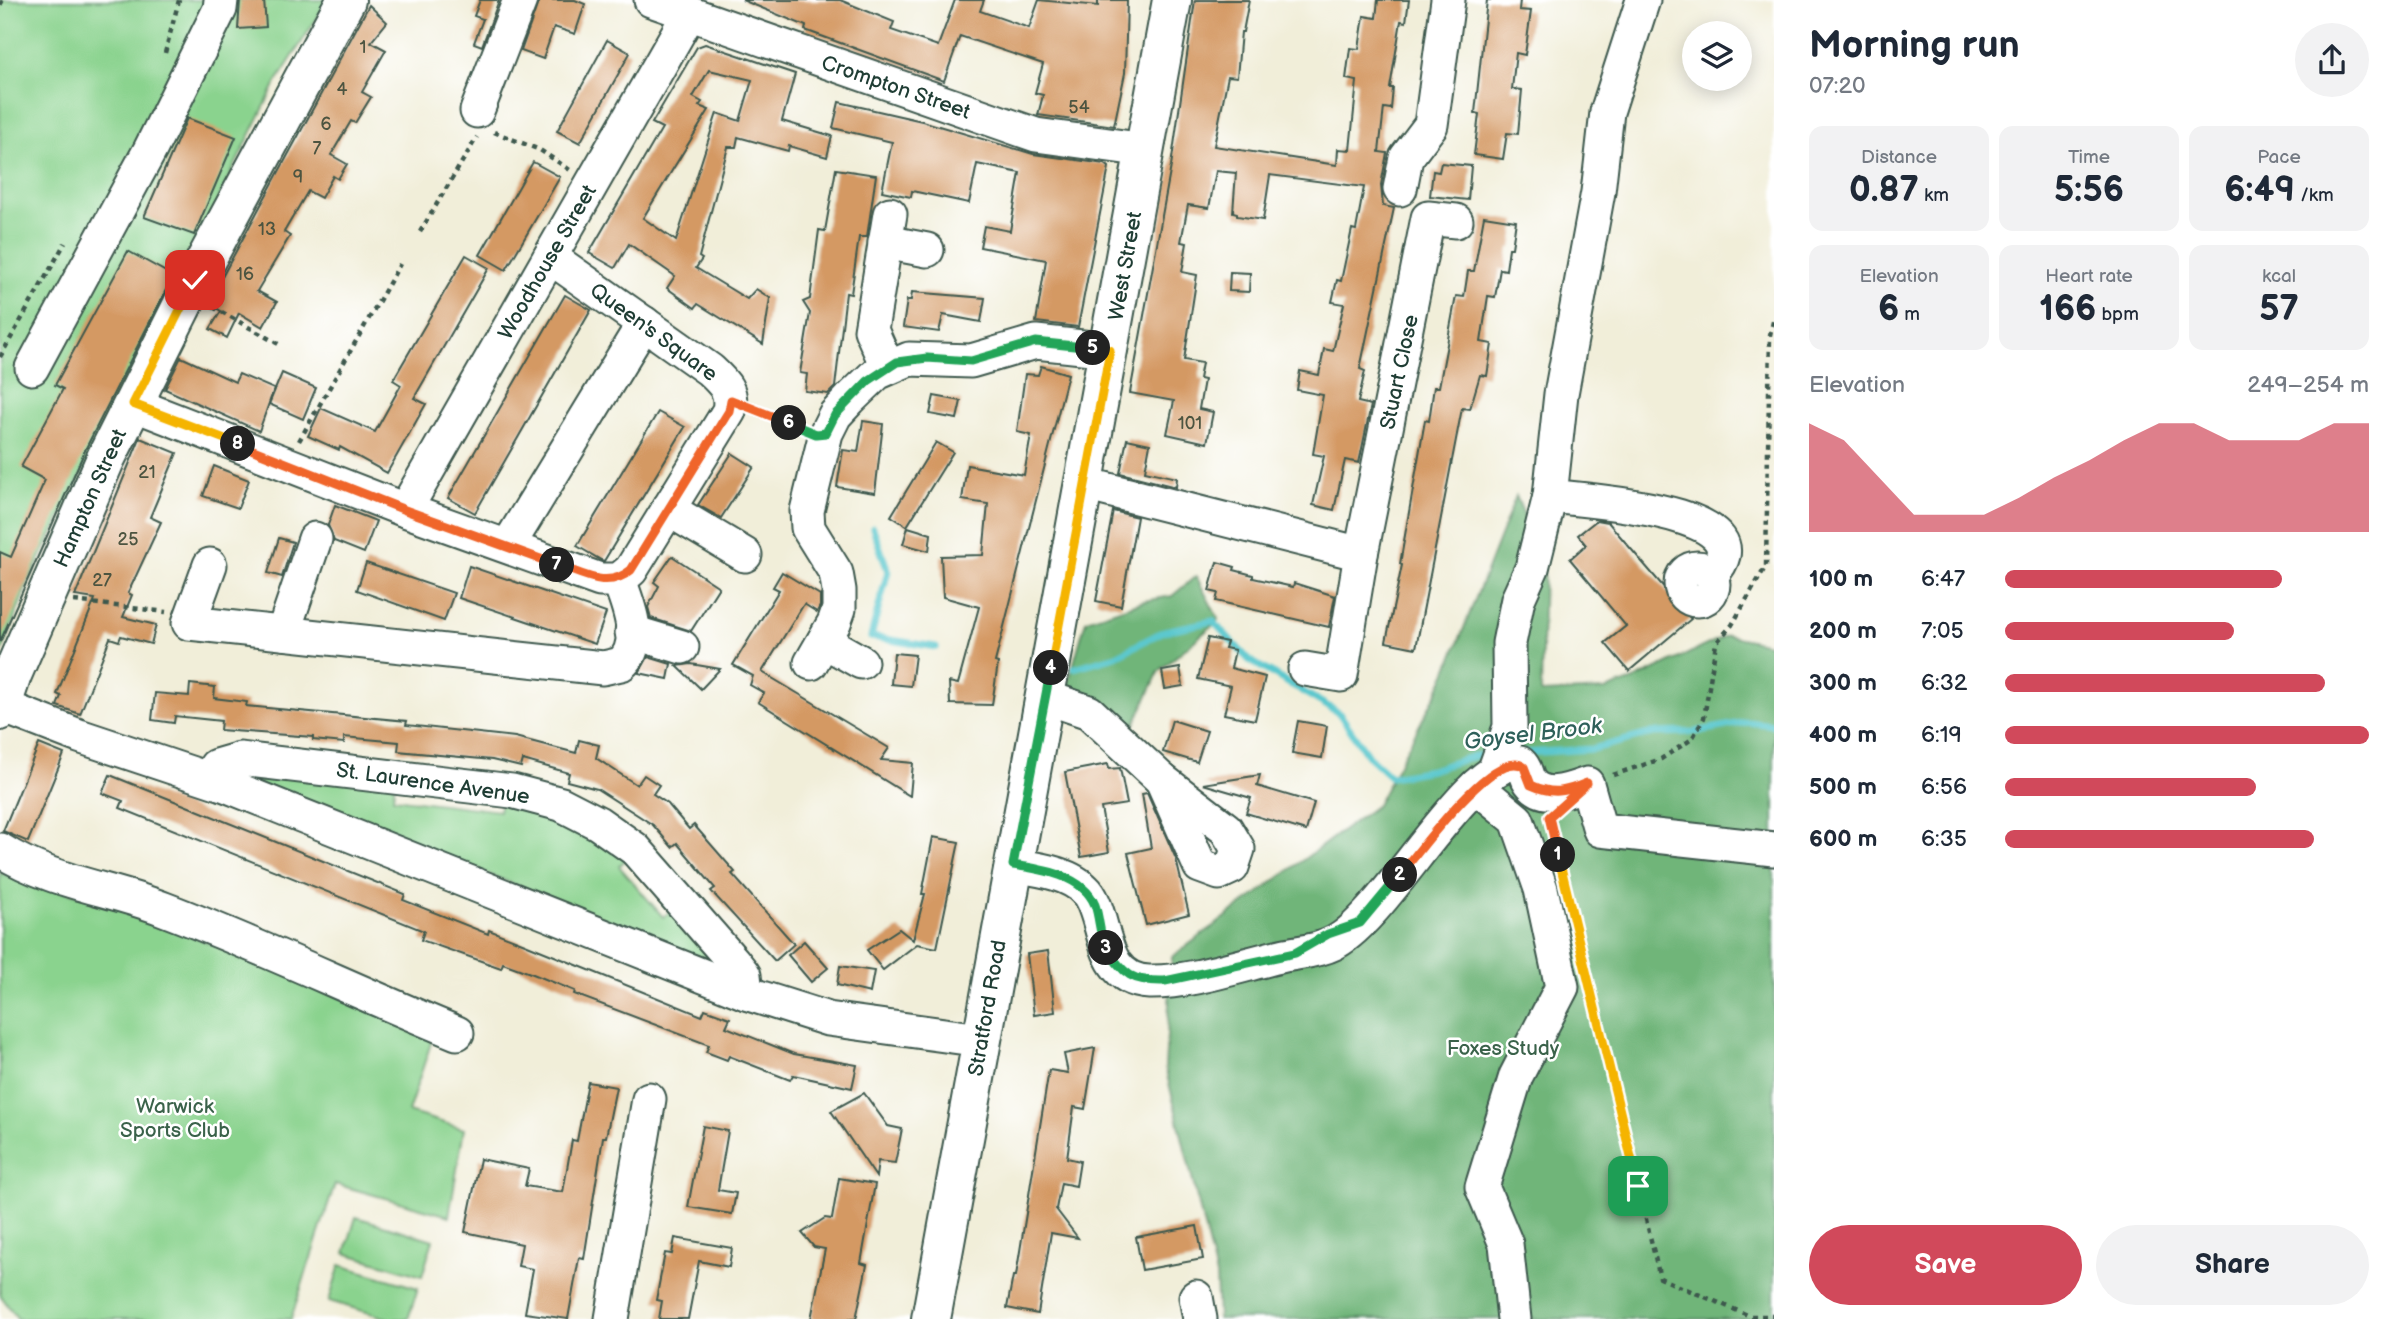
<!DOCTYPE html>
<meta charset="utf-8">
<style>
body{margin:0;font-family:"Balsamiq Sans",sans-serif;background:#f2f2f3;color:#1f2937;height:100vh;display:flex;flex-direction:column;font-size:26px;white-space:nowrap}
*{box-sizing:border-box;margin:0}
p{font-size:23px;color:#747a83}
.icon{flex:none;width:38px;height:38px;fill:none;stroke:currentColor;stroke-width:2;stroke-linecap:round;stroke-linejoin:round}
.map{position:relative;flex:1;overflow:hidden}
.panel{display:flex;flex-direction:column;background:#fff;width:630px}
.panel>*{flex:none}
.fabs{position:absolute;left:1682px;top:21px;display:grid;gap:14px}
.fabs a{display:grid;place-items:center;width:70px;height:70px;border-radius:50%;background:#fff;box-shadow:0 4px 18px #0003;font-size:35px}
.pin{position:absolute;display:grid;place-items:center;width:60px;height:60px;color:#fff;margin:-30px;border-radius:14px;box-shadow:0 4px 10px #0006}
.km{position:absolute;width:35px;height:35px;margin:-18px;border-radius:50%;background:#222;color:#fff;font-size:19px;line-height:35px;text-align:center}
.round{display:grid;place-items:center;flex:none;width:74px;height:74px;border-radius:37px;background:#f2f2f3}
.headline{display:flex;align-items:center;justify-content:space-between;height:119px;padding:0 35px}
h1{font-size:38px;font-weight:800;line-height:52px}
.metrics{display:grid;grid-template-columns:repeat(3,1fr);gap:10px;height:119px;padding:7px 35px}
.metrics div{display:grid;align-content:center;border-radius:14px;background:#f2f2f3;text-align:center}
.metrics b{font-size:35px;font-weight:800}
.metrics small{font-size:19px;font-weight:400}
.metrics p{font-size:19px}
.chart{height:196px;padding:14px 35px}
.chart p{display:flex;justify-content:space-between}
.chart svg{width:100%;height:126px;margin-top:7px;fill:#d1495b;opacity:.7}
.button{display:flex;gap:14px;margin-top:auto;padding:14px 35px}
.button a{flex:1;height:80px;border-radius:42px;background:#d1495b;color:#fff;font-size:28px;font-weight:800;line-height:80px;text-align:center}
.button a+a{background:#f2f2f3;color:#1f2937}
ul{padding:0 35px;list-style:none;font-size:23px}
li{display:grid;grid-template-columns:112px 84px 1fr;align-items:center;height:52px}
li i{height:18px;border-radius:9px;background:#d1495b}
main{display:flex;flex:1;min-height:0}
.map>svg:first-child{display:block}
</style>
<main>
<div class="map">
<svg width="1774" height="1319" viewBox="0 0 1774 1319">
<rect width="100%" height="100%" fill="#fff"/>
<filter id="ink" filterUnits="userSpaceOnUse"><feTurbulence type="fractalNoise" baseFrequency=".0143" numOctaves="2"/><feDisplacementMap in="SourceGraphic" scale="14" xChannelSelector="R" yChannelSelector="G"/><feConvolveMatrix kernelMatrix="1 2 1 2 8 2 1 2 1" color-interpolation-filters="sRGB"/></filter>
<filter id="wash" filterUnits="userSpaceOnUse"><feTurbulence type="fractalNoise" baseFrequency=".00686" numOctaves="4" result="noise"/><feDisplacementMap in="SourceGraphic" scale="28" xChannelSelector="R" yChannelSelector="G"/><feGaussianBlur stdDeviation="1.57" result="paint"/><feColorMatrix in="noise" values="0 0 0 0 0 0 0 0 0 0 0 0 0 0 0 0 0 1.4 0 .05"/><feComposite in="paint" operator="in"/></filter>
<g filter="url(#wash)">
<rect width="100%" height="100%" fill="#f1eed9"/>
<!-- green -->
<g fill="#8ad38e" stroke="#548861" stroke-width="2">
<polygon points="0,0 328,0 276,83 28,583 0,657"/>
<polygon points="246,767 395,781 393,798 499,811 502,794 631,855 619,866 663,917 676,907 713,954 710,961 250,781"/>
<polygon points="0,872 14,879 111,903 434,1034 408,1112 464,1129 449,1216 335,1184 291,1319 18,1319 0,1295"/>
<polygon points="356,1217 433,1240 422,1276 345,1253"/>
<polygon points="340,1265 418,1288 408,1319 390,1319 329,1301"/>
</g>
<!-- forest -->
<g fill="#6fb579" stroke="#477956" stroke-width="2">
<polygon points="1516,496 1544,562 1541,693 1605,690 1634,680 1727,635 1774,645 1774,1319 1218,1319 1216,1276 1165,1067 1172,957 1377,805 1443,681"/>
<path d="M1196,576L1219,620L1159,671L1132,730C1116,708 1093,698 1067,687L1086,620L1144,601L1172,596Z"/>
</g>
<g fill="none" stroke-linecap="round" stroke-linejoin="round">
<!-- stream -->
<g stroke="#5bc8ce" stroke-width="7">
<polyline points="873,528 888,571 871,637 936,647"/>
<polyline points="1074,668 1116,656 1164,631 1213,621 1249,660 1339,713 1369,757 1391,777 1431,770 1474,756 1489,755"/>
<polyline points="1525,753 1593,749 1653,733 1695,732 1747,722 1774,725"/>
</g>
</g>
<g id="blocks">
<!-- building -->
<g fill="#d49964" fill-rule="evenodd">
<polygon points="240,0 264,0 266,27 238,29"/>
<polygon points="480,0 499,0 482,46 474,43 483,19 474,16"/>
<polygon points="539,0 575,0 585,4 575,34 554,27 543,59 521,51"/>
<polygon points="742,0 840,0 894,22 891,30 938,46 955,0 984,0 980,11 1029,28 1039,0 1098,6 1098,0 1127,0 1125,73 1114,126 1038,115 1043,95 1035,93 1043,64 960,36 944,81 805,30 806,26"/>
<polygon points="1195,0 1249,0 1243,32 1241,32 1237,77 1228,76 1214,146 1337,165 1338,149 1350,150 1357,81 1346,79 1350,48 1359,49 1364,16 1376,18 1378,0 1409,0 1406,22 1401,21 1390,88 1393,88 1391,109 1384,108 1379,152 1387,153 1381,185 1383,206 1394,208 1360,369 1365,371 1358,402 1371,405 1359,463 1345,460 1334,510 1313,505 1324,456 1313,454 1323,395 1297,390 1300,371 1319,375 1324,349 1333,351 1344,304 1332,302 1337,280 1341,281 1352,229 1356,230 1364,187 1270,175 1263,220 1237,216 1237,213 1233,212 1236,173 1216,171 1209,208 1188,205 1181,242 1187,243 1182,272 1197,275 1184,360 1202,363 1199,379 1204,380 1199,409 1213,412 1207,443 1167,434 1174,401 1130,393 1171,166"/>
<polygon points="1487,0 1520,0 1519,10 1531,11 1525,55 1516,53 1512,89 1522,90 1518,134 1507,133 1503,159 1474,155 1479,114 1475,113"/>
<polygon points="369,5 387,22 371,42 386,50 362,92 371,97 355,123 351,121 331,155 347,164 338,179 333,176 321,198 308,191 284,232 290,236 257,291 277,302 263,327 239,313 227,338 210,329 221,311 208,303"/>
<polygon points="607,40 630,53 580,143 557,131"/>
<path d="M705,44L795,74L782,121L832,136L827,157L789,146L788,151L738,137L736,147H728L699,257L702,259L696,268L747,299L756,289L770,298L763,344L698,304L695,308L667,288L675,276L629,244L615,268L589,253L662,128L652,123L697,47ZM709,70L752,80L740,121L717,113L676,241L643,218L709,110L699,106L702,102L693,97Z"/>
<polygon points="839,102 922,121 1033,154 1105,164 1109,167 1078,327 1036,322 1046,260 980,247 984,226 1010,231 1020,173 977,164 969,203 912,191 911,197 882,191 892,142 833,128"/>
<polygon points="187,118 236,137 194,235 144,217"/>
<polygon points="533,162 560,177 506,270 480,255"/>
<polygon points="1441,163 1471,166 1468,200 1430,196 1433,171 1439,172"/>
<polygon points="836,169 876,175 867,237 859,237 851,294 846,293 835,387 828,394 805,391 807,374 800,373 810,313 803,302 810,299 819,230 825,231"/>
<polygon points="1484,216 1516,221 1512,248 1509,248 1506,270 1500,269 1495,297 1488,296 1481,342 1492,344 1487,376 1480,375 1470,409 1462,408 1416,648 1386,642 1402,565 1400,564 1425,420 1429,421 1434,387 1439,387 1456,296 1464,297 1468,271 1474,271"/>
<polygon points="128,251 173,276 86,448 0,642 0,552 11,557 45,480 21,467 63,389 55,385"/>
<polygon points="466,255 489,268 414,398 426,404 387,473 340,447 339,450 308,436 321,408 375,432 401,385 393,380"/>
<polygon points="1230,272 1250,273 1249,292 1229,291"/>
<polygon points="912,292 985,298 981,322 943,315 939,332 903,327 907,300 911,300"/>
<polygon points="565,295 591,310 475,513 448,498"/>
<polygon points="181,357 235,382 239,374 274,389 259,431 165,389"/>
<polygon points="1041,366 1068,374 995,662 998,663 992,705 950,704 949,682 958,684 979,607 943,597 941,556 983,555 988,504 962,500 967,465 1024,475 1031,435 1017,432 1025,374 1038,375"/>
<polygon points="282,373 316,388 303,419 269,404"/>
<polygon points="934,396 961,401 957,419 930,414"/>
<polygon points="658,412 685,427 604,561 601,560 577,546"/>
<polygon points="863,421 883,424 875,493 837,487 843,450 858,452"/>
<polygon points="140,438 177,453 150,517 161,522 128,593 132,595 123,617 156,625 151,644 121,636 119,641 110,638 80,714 57,706 61,696 57,694 95,599 75,596"/>
<polygon points="1127,439 1150,444 1145,471 1177,478 1176,487 1120,473"/>
<polygon points="936,442 953,452 907,526 891,516"/>
<polygon points="732,453 754,467 721,518 698,505"/>
<polygon points="214,466 249,480 238,508 203,496"/>
<polygon points="335,505 376,521 364,553 334,541 328,525"/>
<polygon points="1113,511 1137,517 1121,606 1096,601"/>
<polygon points="1597,520 1608,522 1691,619 1629,671 1605,643 1626,626 1570,559 1586,545 1578,535"/>
<polygon points="908,527 931,534 929,551 903,544"/>
<polygon points="279,538 293,542 282,577 268,573"/>
<polygon points="672,556 719,587 691,631 651,618 648,607 659,586 654,582"/>
<polygon points="1217,562 1235,567 1234,570 1253,575 1253,578 1293,587 1294,583 1335,596 1329,627 1216,601 1218,593 1209,591"/>
<polygon points="366,563 454,593 444,621 357,590"/>
<polygon points="469,566 606,613 595,644 459,598"/>
<polygon points="782,572 820,595 820,606 817,612 804,604 762,672 889,748 881,760 913,763 910,796 758,702 764,693 750,685 753,676 733,665 779,590 773,587"/>
<polygon points="1208,638 1227,642 1225,648 1235,650 1231,668 1265,677 1255,720 1224,714 1231,686 1198,679"/>
<polygon points="894,653 915,655 911,686 891,684"/>
<polygon points="648,657 671,664 668,679 639,673"/>
<polygon points="691,664 720,669 701,689 677,666"/>
<polygon points="1180,668 1183,686 1165,689 1162,671"/>
<polygon points="190,684 215,687 214,698 247,702 246,706 407,721 406,725 515,737 576,753 579,740 599,745 596,758 637,785 644,775 659,785 653,794 668,804 689,829 694,825 735,872 732,874 794,944 775,961 711,891 715,888 677,843 672,847 653,825 597,789 567,781 569,773 523,760 521,767 492,760 398,751 399,742 344,737 344,743 313,740 313,737 220,730 221,721 175,716 174,723 152,720 155,693 189,696"/>
<polygon points="1172,720 1207,731 1197,762 1163,752"/>
<polygon points="1298,721 1327,726 1322,758 1292,753"/>
<polygon points="39,744 64,754 28,842 3,831"/>
<polygon points="1108,764 1109,769 1120,768 1127,804 1101,808 1109,852 1081,857 1065,772"/>
<polygon points="110,775 405,894 403,900 488,934 489,930 525,944 702,1016 705,1009 730,1018 726,1027 794,1054 857,1065 852,1088 793,1075 790,1080 729,1056 727,1060 706,1052 709,1045 574,994 575,991 533,974 503,963 501,968 421,940 424,931 120,808 123,801 102,793"/>
<polygon points="1260,775 1257,786 1314,803 1306,831 1246,813 1251,798 1203,784"/>
<polygon points="1147,793 1176,859 1189,914 1146,925 1128,853 1151,848 1142,794"/>
<polygon points="933,837 959,842 937,948 917,944 883,970 867,950 899,929 913,940 925,894 922,894"/>
<polygon points="804,941 828,968 811,982 788,955"/>
<polygon points="1048,951 1055,1012 1034,1015 1027,954"/>
<polygon points="840,966 874,971 870,993 837,985"/>
<polygon points="1095,1048 1085,1109 1074,1107 1067,1158 1080,1161 1076,1186 1061,1183 1056,1209 1078,1238 1051,1233 1038,1314 1007,1308 1013,1276 1016,1276 1049,1070 1068,1073 1064,1054"/>
<polygon points="588,1082 616,1087 606,1137 603,1137 584,1259 579,1258 568,1319 525,1313 533,1269 518,1266 522,1244 465,1232 480,1159 529,1169 525,1186 563,1192 572,1140 577,1141"/>
<polygon points="864,1093 888,1126 902,1129 895,1163 878,1161 876,1177 831,1111"/>
<polygon points="703,1126 728,1131 718,1190 736,1193 732,1214 688,1207"/>
<polygon points="839,1178 875,1184 861,1263 867,1265 856,1319 811,1319 825,1249 814,1247 802,1233 825,1218 832,1219"/>
<polygon points="1197,1226 1203,1259 1142,1270 1136,1237"/>
<polygon points="675,1238 732,1248 729,1267 699,1261 688,1319 659,1319 662,1301 656,1300 665,1253 672,1254"/>
</g>
</g>
</g>
<g filter="url(#ink)">
<use href="#blocks" fill-opacity="0" stroke="#3e584d" stroke-width="2"/>
<g fill="none" stroke-linecap="round" stroke-linejoin="round">
<!-- minor casing -->
<g stroke="#3e584d" stroke-width="37">
<g id="minor">
<polyline points="651,0 1036,135 1146,150"/>
<polyline points="477,111 520,0"/>
<polyline points="1400,189 1406,158 1431,125 1448,0"/>
<polyline points="885,242 927,250"/>
<polyline points="887,366 871,330 890,214"/>
<polyline points="32,368 150,150 220,9 221,0"/>
<path d="M133,404L405,510L600,580H619L631,570L729,411C733,391 724,383 710,370L550,257"/>
<polyline points="1085,484 1361,554"/>
<path d="M1550,496C1581,500 1774,510 1711,575"/>
<polyline points="668,509 745,555"/>
<polyline points="405,510 689,14"/>
<polyline points="508,546 644,323"/>
<path d="M210,565L189,623L603,668L621,664C645,644 628,604 619,580"/>
<circle cx="1697" cy="584" r="16"/>
<polyline points="632,632 682,647"/>
<polyline points="283,633 315,539"/>
<polyline points="824,641 861,662"/>
<polyline points="811,663 834,623 839,609 839,590 836,573 808,528 807,511 826,433 835,415 850,399 877,373 909,359 971,361 1036,342 1110,350"/>
<polyline points="1305,669 1341,675 1361,554 1428,218 1456,221"/>
<polyline points="1045,697 1089,712 1162,780"/>
<polyline points="2,706 79,736 223,784 746,993 828,1019 981,1040"/>
<polyline points="1495,769 1510,727 1509,643 1518,599 1532,568 1550,496 1561,394 1598,192 1607,112 1643,0"/>
<polyline points="211,779 216,766 240,759 512,791 561,804 598,823 635,849 733,961 744,975 746,993"/>
<polygon points="1162,780 1226,829 1238,849 1232,867 1219,873 1200,866"/>
<polyline points="1476,786 1517,820 1541,889 1562,987 1516,1076 1482,1187 1506,1244 1514,1319"/>
<path d="M0,850C50,882 110,888 164,909C264,947 359,993 457,1033"/>
<path d="M1013,865C1037,869 1071,873 1087,892C1108,918 1098,980 1149,982C1191,983 1244,964 1285,955C1299,952 1318,951 1332,944C1386,919 1467,759 1520,763C1527,769 1525,775 1530,782C1544,801 1570,790 1587,784L1600,830L1774,849"/>
<polyline points="1196,1297 1200,1319"/>
<polyline points="612,1319 649,1099"/>
</g>
</g>
<!-- major casing -->
<g stroke="#3e584d" stroke-width="42">
<g id="major">
<polyline points="0,711 12,675 106,458 195,280 346,0"/>
<polyline points="931,1319 1172,0"/>
</g>
</g>
<!-- path -->
<g stroke="#3e584d" stroke-width="4.5" stroke-dasharray="5 5" stroke-linecap="butt">
<polyline points="0,5 3,0"/>
<polyline points="165,53 179,0"/>
<polyline points="494,132 540,150 570,170"/>
<polyline points="420,232 477,137"/>
<polyline points="213,307 282,346"/>
<polyline points="0,357 65,243"/>
<polyline points="754,409 801,428"/>
<polyline points="299,441 400,264"/>
<polyline points="74,601 166,612"/>
<polyline points="1613,775 1661,759 1692,739 1704,718 1716,643 1732,625 1766,566 1770,335 1774,317"/>
<polyline points="1590,985 1660,1278 1750,1316 1774,1316"/>
</g>
<!-- minor -->
<use href="#minor" stroke="#fff" stroke-width="33"/>
<!-- major -->
<use href="#major" stroke="#fff" stroke-width="38"/>
</g>
</g>
<g fill="none" stroke-linecap="round" stroke-linejoin="round" filter="url(#ink)">
<!-- split-1 casing -->
<g stroke="#fff" stroke-width="14">
<polyline id="split-1" points="1558,855 1638,1186"/>
</g>
<!-- split-2 casing -->
<g stroke="#fff" stroke-width="14">
<path id="split-2" d="M1400,875C1418,853 1496,745 1524,767L1531,785C1553,795 1565,792 1587,783L1549,817L1558,855"/>
</g>
<!-- split-3 casing -->
<g stroke="#fff" stroke-width="14">
<path id="split-3" d="M1106,948C1125,975 1131,982 1165,981L1295,953L1328,934L1360,923L1400,875"/>
</g>
<!-- split-4 casing -->
<g stroke="#fff" stroke-width="14">
<path id="split-4" d="M1051,668L1013,865C1041,869 1083,875 1095,905C1100,919 1099,935 1106,948"/>
</g>
<!-- split-5 casing -->
<g stroke="#fff" stroke-width="14">
<polyline id="split-5" points="1051,668 1110,350 1093,348"/>
</g>
<!-- split-6 casing -->
<g stroke="#fff" stroke-width="14">
<polyline id="split-6" points="789,423 816,434 826,433 835,415 868,381 897,362 927,358 971,361 1036,342 1093,348"/>
</g>
<!-- split-7 casing -->
<g stroke="#fff" stroke-width="14">
<path id="split-7" d="M557,565C584,574 607,590 631,570L729,411L731,400L789,423"/>
</g>
<!-- split-8 casing -->
<g stroke="#fff" stroke-width="14">
<polyline id="split-8" points="238,444 405,510 557,565"/>
</g>
<!-- split-9 casing -->
<g stroke="#fff" stroke-width="14">
<polyline id="split-9" points="195,280 133,404 238,444"/>
</g>
<!-- split-1 -->
<use href="#split-1" stroke="#f5b400" stroke-width="9"/>
<!-- split-2 -->
<use href="#split-2" stroke="#f0652b" stroke-width="9"/>
<!-- split-3 -->
<use href="#split-3" stroke="#22a559" stroke-width="9"/>
<!-- split-4 -->
<use href="#split-4" stroke="#22a559" stroke-width="9"/>
<!-- split-5 -->
<use href="#split-5" stroke="#f5b400" stroke-width="9"/>
<!-- split-6 -->
<use href="#split-6" stroke="#22a559" stroke-width="9"/>
<!-- split-7 -->
<use href="#split-7" stroke="#f0652b" stroke-width="9"/>
<!-- split-8 -->
<use href="#split-8" stroke="#f0652b" stroke-width="9"/>
<!-- split-9 -->
<use href="#split-9" stroke="#f5b400" stroke-width="9"/>
</g>
<g text-anchor="middle" stroke-width="5" stroke-linejoin="round" paint-order="stroke">
<!-- number labels -->
<g font-size="18" fill="#4c5440">
<text x="363" y="53">1</text>
<text x="342" y="95">4</text>
<text x="1079" y="113">54</text>
<text x="326" y="130">6</text>
<text x="317" y="154">7</text>
<text x="298" y="183">9</text>
<text x="267" y="235">13</text>
<text x="245" y="280">16</text>
<text x="1190" y="429">101</text>
<text x="147" y="478">21</text>
<text x="128" y="545">25</text>
<text x="102" y="586">27</text>
</g>
<!-- street labels -->
<g font-size="21" fill="#1f3d34" stroke="#fff">
<text transform="translate(896 87) rotate(19)" y="7">Crompton Street</text>
<text transform="translate(547 262) rotate(-60)" y="7">Woodhouse Street</text>
<text transform="translate(1125 266) rotate(-80)" y="7">West Street</text>
<text transform="translate(654 332) rotate(36)" y="7">Queen's Square</text>
<text transform="translate(1399 372) rotate(-78)" y="7">Stuart Close</text>
<text transform="translate(90 498) rotate(-66)" y="7">Hampton Street</text>
<text transform="translate(433 783) rotate(8)" y="7">St. Laurence Avenue</text>
<text transform="translate(987 1008) rotate(-80)" y="7">Stratford Road</text>
</g>
<!-- park labels -->
<g font-size="21" fill="#3a624a" stroke="#fff">
<text x="1503" y="1055">Foxes Study</text>
<text x="175" y="1113">Warwick<tspan x="175" dy="24">Sports Club</tspan></text>
</g>
<!-- water labels -->
<g font-size="23" font-style="italic" fill="#2e605a" stroke="#fff">
<text transform="translate(1533 733) rotate(-7)" y="8">Goysel Brook</text>
</g>
</g>
</svg>
<div class="fabs">
<a><svg class="icon" aria-label="layers" viewBox="0 0 24 24"><path d="M12 4l9 5-9 5-9-5zM3 14l9 5 9-5"/></svg></a>
</div>
<div class="pin" style="left:1638px;top:1186px;background:#1e9e55"><svg class="icon" aria-label="arrive" viewBox="0 0 24 24"><path d="M6 21V4h12l-3 4 3 4H6"/></svg></div>
<div class="pin" style="left:195px;top:280px;background:#d93025"><svg class="icon" aria-label="check" viewBox="0 0 24 24"><path d="M5 12l5 5 9-10"/></svg></div>
<b class="km" style="left:1558px;top:855px">1</b>
<b class="km" style="left:1400px;top:875px">2</b>
<b class="km" style="left:1106px;top:948px">3</b>
<b class="km" style="left:1051px;top:668px">4</b>
<b class="km" style="left:1093px;top:348px">5</b>
<b class="km" style="left:789px;top:423px">6</b>
<b class="km" style="left:557px;top:565px">7</b>
<b class="km" style="left:238px;top:444px">8</b>
</div>
<section class="panel">
<div class="headline"><div><h1>Morning run</h1><p>07:20</p></div><a class="round"><svg class="icon" aria-label="share" viewBox="0 0 24 24"><path d="M12 15V3M7 8l5-5 5 5M5 13v7h14v-7"/></svg></a></div>
<div class="metrics">
<div><p>Distance</p><b>0.87<small> km</small></b></div>
<div><p>Time</p><b>5:56</b></div>
<div><p>Pace</p><b>6:49<small> /km</small></b></div>
</div>
<div class="metrics">
<div><p>Elevation</p><b>6<small> m</small></b></div>
<div><p>Heart rate</p><b>166<small> bpm</small></b></div>
<div><p>kcal</p><b>57</b></div>
</div>
<div class="chart"><p><span>Elevation</span>249–254 m</p>
<svg viewBox="0 0 160 44" preserveAspectRatio="none"><path d="M0 44V6L10 12L20 25L30 38L40 38L50 38L60 32L70 25L80 19L90 12L100 6L110 6L120 12L130 12L140 12L150 6L160 6V44z"/></svg>
</div>
<ul>
<li><b>100 m</b>6:47<i style="width:76%"></i></li>
<li><b>200 m</b>7:05<i style="width:63%"></i></li>
<li><b>300 m</b>6:32<i style="width:88%"></i></li>
<li><b>400 m</b>6:19<i style="width:100%"></i></li>
<li><b>500 m</b>6:56<i style="width:69%"></i></li>
<li><b>600 m</b>6:35<i style="width:85%"></i></li>
</ul>
<div class="button"><a>Save</a><a>Share</a></div>
</section>
</main>
